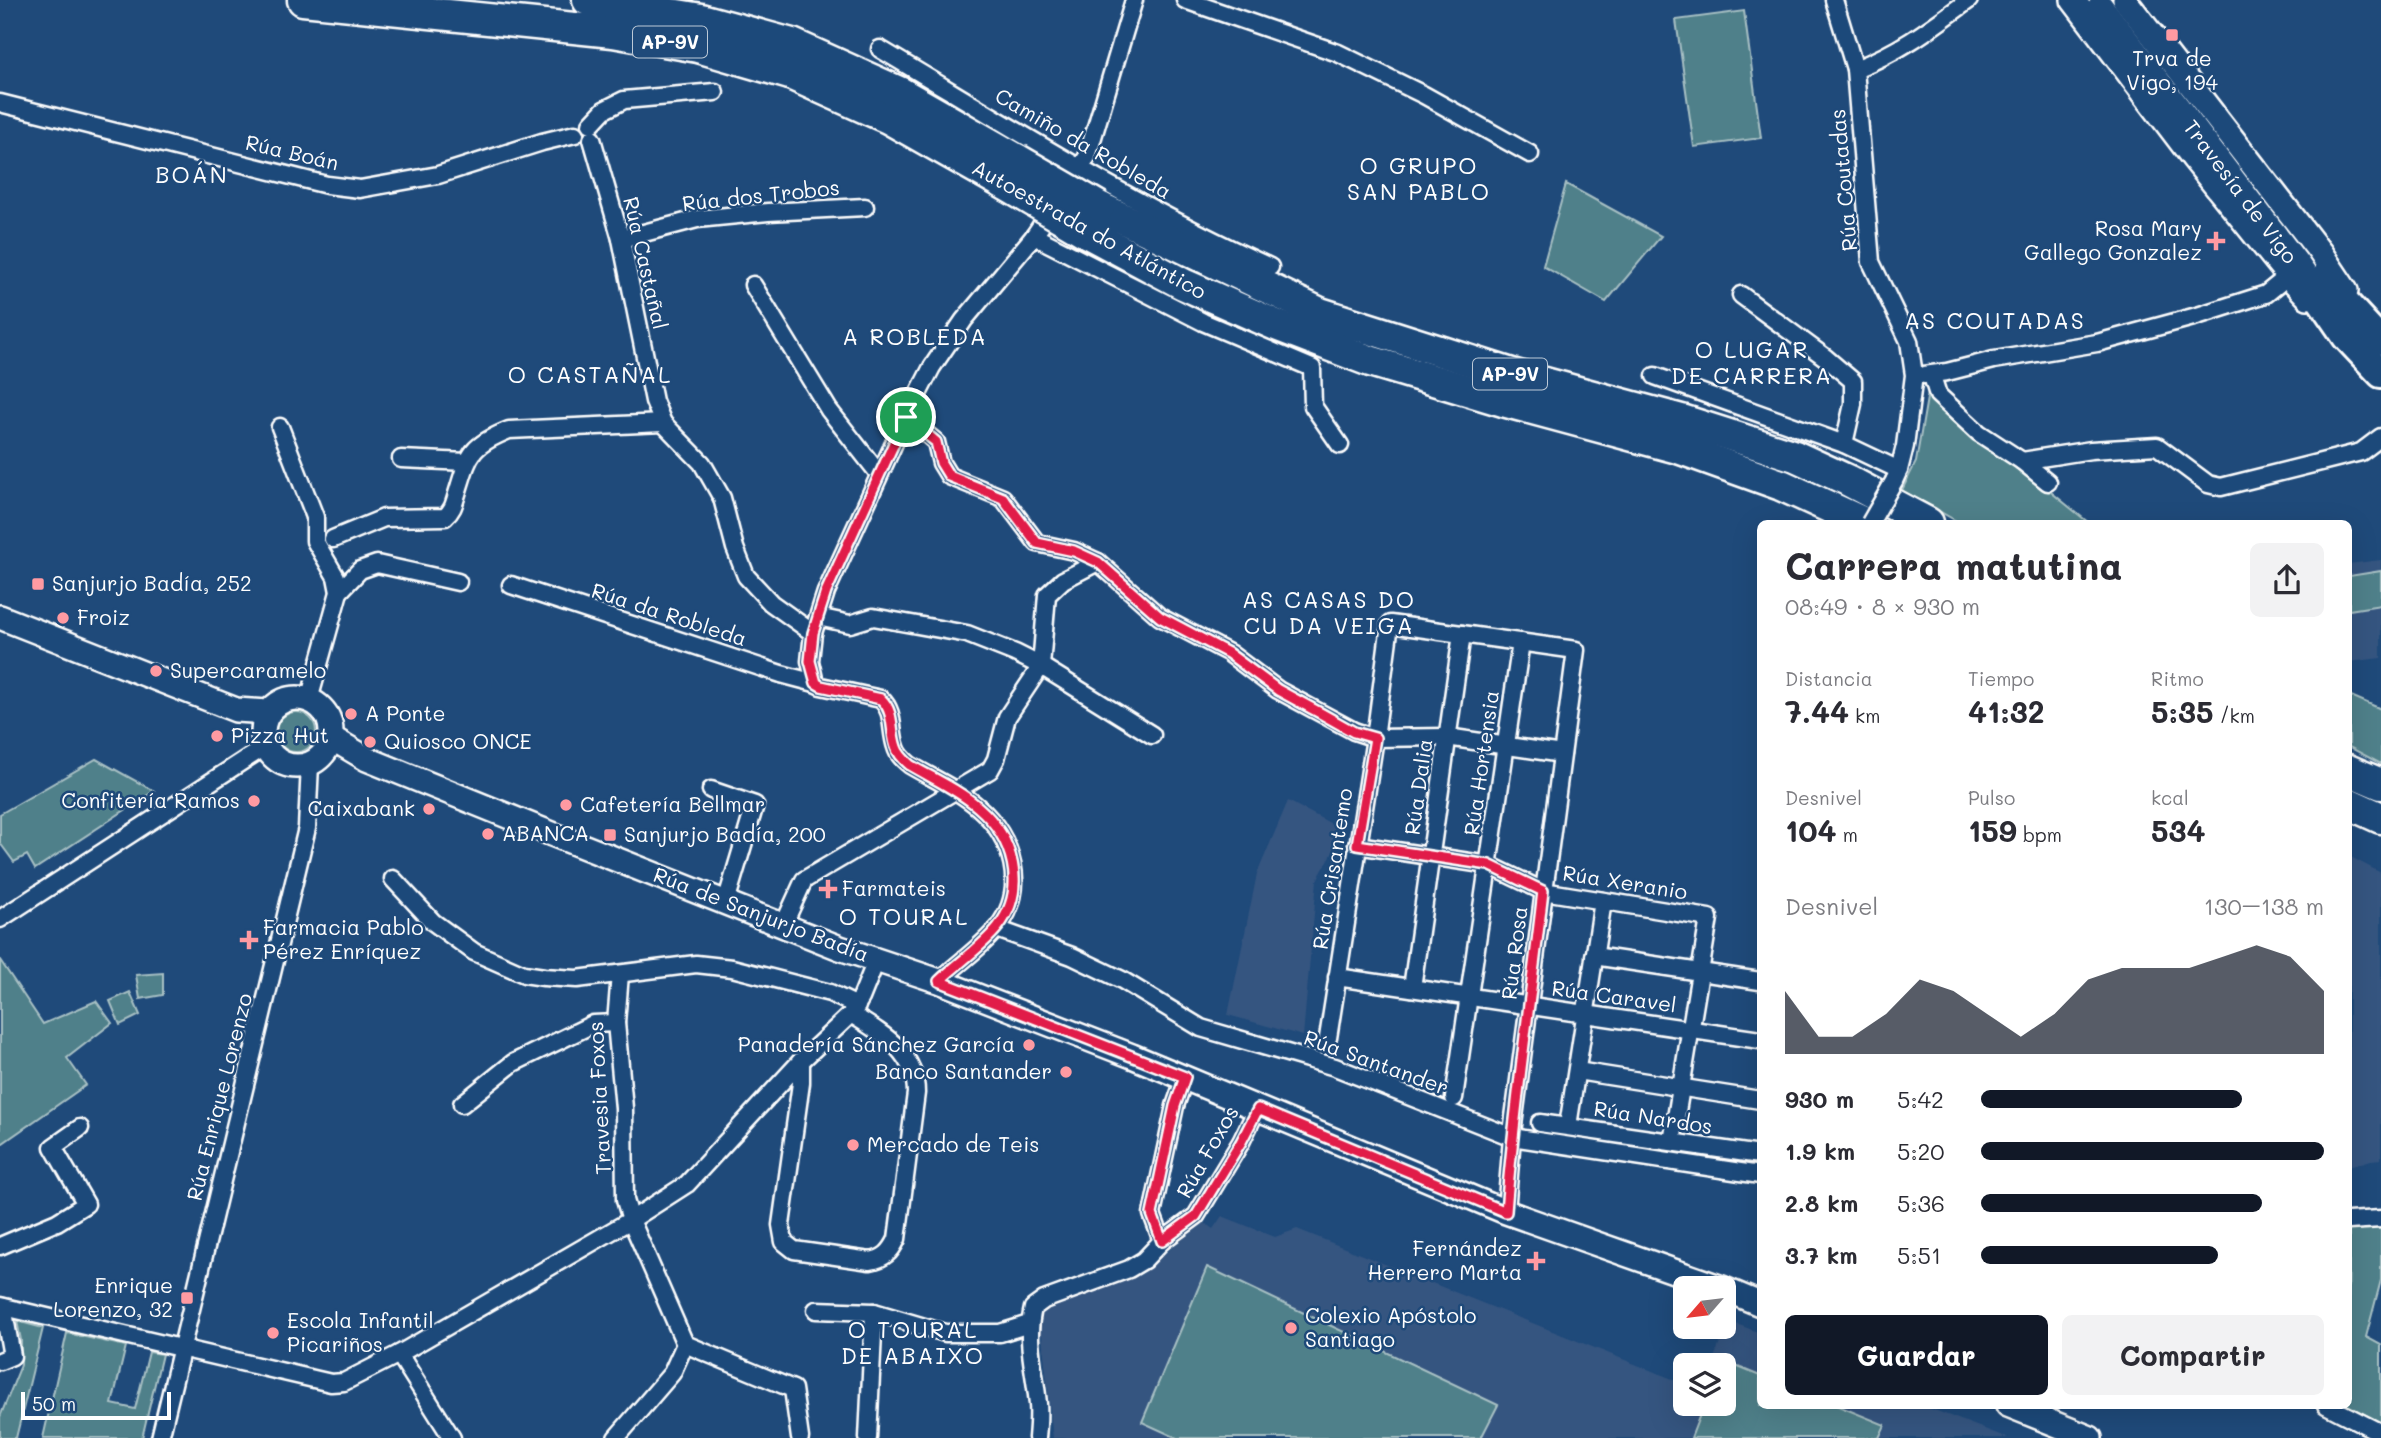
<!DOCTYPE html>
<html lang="es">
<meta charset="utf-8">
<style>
body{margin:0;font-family:Mali,sans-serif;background:#f2f2f3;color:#2b2b33;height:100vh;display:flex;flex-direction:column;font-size:26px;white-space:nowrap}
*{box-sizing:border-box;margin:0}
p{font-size:23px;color:#7c7c81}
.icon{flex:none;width:38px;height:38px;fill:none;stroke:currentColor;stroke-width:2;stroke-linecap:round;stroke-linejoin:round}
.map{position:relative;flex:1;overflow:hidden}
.details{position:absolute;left:1757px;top:520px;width:595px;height:889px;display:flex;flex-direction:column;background:#fff;border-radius:10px;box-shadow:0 7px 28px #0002}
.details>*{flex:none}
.needle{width:46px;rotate:242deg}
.buttons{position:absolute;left:1673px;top:1276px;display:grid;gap:14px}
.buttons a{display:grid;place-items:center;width:63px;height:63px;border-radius:10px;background:#fff;box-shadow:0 7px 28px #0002;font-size:35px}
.scale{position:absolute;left:21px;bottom:18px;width:150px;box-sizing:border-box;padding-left:7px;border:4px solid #fff;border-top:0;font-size:19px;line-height:24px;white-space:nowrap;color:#fff;-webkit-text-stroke:5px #1f4a7a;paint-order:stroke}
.pin{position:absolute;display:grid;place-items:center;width:60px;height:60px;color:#fff;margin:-30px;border:4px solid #fff;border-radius:50%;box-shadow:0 2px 7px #0007}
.round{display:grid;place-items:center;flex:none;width:74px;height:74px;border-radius:10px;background:#f2f2f3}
.overview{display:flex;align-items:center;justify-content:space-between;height:119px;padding:0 28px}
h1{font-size:38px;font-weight:700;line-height:52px}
.stats{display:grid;grid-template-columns:repeat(3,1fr);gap:10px;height:119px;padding:7px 28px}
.stats div{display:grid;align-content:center}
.stats b{font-size:30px;font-weight:700}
.stats small{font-size:19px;font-weight:400}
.stats p{font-size:19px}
.chart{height:196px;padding:14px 28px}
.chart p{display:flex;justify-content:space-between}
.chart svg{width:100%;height:126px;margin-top:7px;fill:#111827;opacity:.7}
.cta{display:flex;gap:14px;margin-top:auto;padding:14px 28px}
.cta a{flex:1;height:80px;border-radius:10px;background:#111827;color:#fff;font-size:28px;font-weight:700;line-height:80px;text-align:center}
.cta a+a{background:#f2f2f3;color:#2b2b33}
ul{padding:0 28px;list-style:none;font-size:23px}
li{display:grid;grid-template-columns:112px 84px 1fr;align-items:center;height:52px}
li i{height:18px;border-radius:9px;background:#111827}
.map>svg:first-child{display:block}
</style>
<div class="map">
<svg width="2381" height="1438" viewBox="0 0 2381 1438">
<rect width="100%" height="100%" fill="#1f4a7a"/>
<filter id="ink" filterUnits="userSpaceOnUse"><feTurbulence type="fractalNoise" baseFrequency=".0143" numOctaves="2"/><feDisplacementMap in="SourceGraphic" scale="14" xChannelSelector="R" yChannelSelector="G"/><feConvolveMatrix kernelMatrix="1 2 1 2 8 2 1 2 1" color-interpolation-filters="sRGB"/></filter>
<g filter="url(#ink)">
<!-- built -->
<g fill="#355580">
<polygon points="2381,560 2381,658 2349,662 2348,564"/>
<polygon points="1288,801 1345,831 1317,880 1303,1036 1228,1015 1257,874"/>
<polygon points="2349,856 2381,873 2381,1159 2371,1160 2349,1167"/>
<polygon points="1222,1216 1275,1237 1297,1229 1685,1384 1685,1404 1724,1404 1724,1365 1711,1365 1729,1321 1760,1333 1760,1405 1921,1405 2008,1438 1053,1438 1042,1336 1039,1333 1040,1316 1044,1311 1142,1274 1202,1221 1213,1229"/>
</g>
<!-- green -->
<g fill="#50808a" stroke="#a8c0c4" stroke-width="2">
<polygon points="1744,11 1761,138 1694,147 1676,20"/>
<polygon points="1566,184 1661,236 1606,302 1543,266"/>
<polygon points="1928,392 2089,523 1960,523 1902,490 1916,462"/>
<polygon points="2381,571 2381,605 2349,610 2349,576"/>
<polygon points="2349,692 2351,696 2381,709 2381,764 2349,747"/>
<circle cx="296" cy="732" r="20"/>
<polygon points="96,759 154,791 35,869 27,855 14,862 0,843 0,814"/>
<polygon points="0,960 43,1024 96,1001 112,1023 67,1058 86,1085 0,1145"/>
<polygon points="163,973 163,995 140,999 136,975"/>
<polygon points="130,992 140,1015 120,1025 110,1001"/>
<polygon points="2381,1227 2381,1280 2366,1337 2381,1345 2381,1423 2347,1405 2349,1229"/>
<polygon points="1207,1267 1498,1405 1481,1438 1177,1438 1142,1422"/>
<polygon points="17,1321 43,1328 16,1438 0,1438 0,1417 21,1365 21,1340"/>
<polygon points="67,1333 126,1346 112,1404 135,1409 149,1352 162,1354 142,1438 43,1438"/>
<polygon points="1721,1360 1760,1376 1760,1405 1836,1405 1885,1425 1879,1438 1691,1438 1704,1404 1724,1404 1724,1365 1719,1365"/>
</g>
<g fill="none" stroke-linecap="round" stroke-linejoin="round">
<!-- street casing -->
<g stroke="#fff" stroke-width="21">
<g id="street">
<polyline points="1185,0 1338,53 1424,95 1530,154"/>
<polyline points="1834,0 1855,69 1871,262 1909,341 1914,375 1905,446 1899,470 1894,481"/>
<path d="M880,49C1008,125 1134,206 1270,267"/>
<path d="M1855,69C1900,52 1931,28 1969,0"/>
<polyline points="0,103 327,185 360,189 438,175 542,142 575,134"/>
<polyline points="591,124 604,110 624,100 715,92"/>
<polyline points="592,139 621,239 654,401 663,423 702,463 722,498 735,548 746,576 771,603 813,633"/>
<polyline points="1034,236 1203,322 1312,368 1313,406 1340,445"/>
<polyline points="621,239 697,219 768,212 865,207"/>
<polyline points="753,285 829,410 879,474"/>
<polyline points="1741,295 1826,358 1853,381 1853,404 1844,444"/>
<polyline points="1924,375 1947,372 1994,360 2097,343 2197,316 2266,294 2282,281 2285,272"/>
<polyline points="1655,376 1844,444 1899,470"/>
<polyline points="1932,376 1938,395 1979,433 2022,461 2091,450 2157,446 2208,484 2221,487 2361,452 2381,437"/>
<polyline points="906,417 936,442 941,463 949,476 1003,498 1037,543 1074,551 1098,562 1160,617 1229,653 1278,690 1354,731 1375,738 1447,737 1562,754"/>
<polyline points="280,427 315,517 315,541 336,577 339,592 309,700"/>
<polyline points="401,459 467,462"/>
<polyline points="2022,461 2048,482"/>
<path d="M333,539L384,518L445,517C453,510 454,504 457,494C469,455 469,446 509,430L663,423"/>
<polyline points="511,585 781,674 815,683"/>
<polyline points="339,592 360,570 377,564 458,582"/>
<polyline points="818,617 850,624 873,617 967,634 1015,653 1041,666 1152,735"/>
<polyline points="711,790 755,805 726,902"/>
<polyline points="1357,845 1489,865 1543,891 1709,918 1672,1142"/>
<polyline points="393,879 433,922 474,952 524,974 544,977 577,979 696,964 732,968 830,993 857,1006"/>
<polyline points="0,919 266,746"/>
<polyline points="783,926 804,880 990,770 996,759 1007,717 1041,666 1047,595 1063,580 1098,562"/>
<polyline points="997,929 1072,956 1122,980 1201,1028 1335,1067 1512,1137 1760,1175"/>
<polyline points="1594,956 1760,981"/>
<polyline points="1337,977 1760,1040"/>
<path d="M939,981C958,963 982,947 998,927C1028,889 1013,837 978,807C959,790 932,778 910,765C904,760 898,755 896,747C890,730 895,712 881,699L821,686L815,683L810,661L813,633L818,617L826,592L906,417L932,367L964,320L1034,236L1087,157L1134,0"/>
<polyline points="1412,988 1462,634"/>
<polyline points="1328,1038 1375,738 1390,624 1576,650 1513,1125 1506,1212"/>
<path d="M801,1061V1083L781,1225L784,1242L794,1250L870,1261C884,1259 891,1252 897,1239L916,1093C916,1052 883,1034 851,1014"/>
<polyline points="1577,1071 1760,1100"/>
<polyline points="1454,1098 1521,642"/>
<polyline points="462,1104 513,1063 593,1024 616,1023"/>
<polyline points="1540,1123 1760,1155"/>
<polyline points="1568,1126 1603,901"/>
<polyline points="2348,1221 2381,1219"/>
<polyline points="1162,1241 1152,1214 1175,1106 1185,1077"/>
<polyline points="0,1246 57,1222 86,1204 53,1147 80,1128"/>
<polyline points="0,1306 331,1383 344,1382 399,1354 631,1220 687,1184 801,1061 851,1014 861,998 876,961"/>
<polyline points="816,1310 874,1312"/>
<polyline points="685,1344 793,1389 800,1438"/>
<polyline points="399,1354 452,1438"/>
<polyline points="0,1361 12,1356 3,1307"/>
<polyline points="2326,1405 2381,1433"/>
<polyline points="160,1438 307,828 310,764"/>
<polyline points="616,1438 672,1373 685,1344 631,1220 625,1200 624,1108 616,1023 620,974"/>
<polyline points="868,1438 874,1312 945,1333 1000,1333 1029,1324"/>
<path d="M1037,1438C1038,1427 1039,1415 1038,1404C1035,1371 1025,1341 1033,1308L1044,1300L1129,1269L1144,1260L1162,1241L1196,1216L1241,1142L1257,1109"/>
</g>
</g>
<!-- secondary casing -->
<g stroke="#fff" stroke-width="28">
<g id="secondary">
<polyline points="2073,0 2194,159 2285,272 2308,297"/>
<polyline points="2125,0 2320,252 2346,291"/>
<polyline points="0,617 236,710 268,712"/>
<circle cx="297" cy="732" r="34"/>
<polyline points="330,737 367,759 552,834 840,948 939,981 1132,1056 1506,1212 1722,1288"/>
<polyline points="1724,1289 1760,1304"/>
<polyline points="2008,1405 2090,1438"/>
</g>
</g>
<!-- primary casing -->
<g stroke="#fff" stroke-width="32">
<g id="primary">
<polyline points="2101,8 2295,263 2346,337 2381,374"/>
<polyline points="2323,278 2381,341"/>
</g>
</g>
<!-- highway casing -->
<g stroke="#fff" stroke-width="35">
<g id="highway">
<polyline points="303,0 613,32 698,47 790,74 888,118 1008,186"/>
<polyline points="588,0 701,19 792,44 901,93 1018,160"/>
<polyline points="1099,207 1320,313 1515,375 1685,421 1795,456 1847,480 1928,523"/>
<polyline points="1086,232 1183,284 1276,325 1370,361 1503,401 1678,448 1781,485 1864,523"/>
<polyline points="2348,770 2381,784"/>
<polyline points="2348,803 2381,818"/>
</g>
</g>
<!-- street -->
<use href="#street" stroke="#1f4a7a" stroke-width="16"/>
<!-- secondary -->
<use href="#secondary" stroke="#1f4a7a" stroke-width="23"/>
<!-- primary -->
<use href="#primary" stroke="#1f4a7a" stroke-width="26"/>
<!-- highway -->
<use href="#highway" stroke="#1f4a7a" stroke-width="30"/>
<!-- street-bridge casing -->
<g stroke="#fff" stroke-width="21" stroke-linecap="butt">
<polyline id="street-bridge" points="1870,523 1894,481"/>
</g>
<!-- highway-bridge casing -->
<g stroke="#fff" stroke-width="35" stroke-linecap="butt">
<g id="highway-bridge">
<polyline points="1018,160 1099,207"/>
<polyline points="1008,186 1086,232"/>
</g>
</g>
<!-- street-bridge -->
<use href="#street-bridge" stroke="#1f4a7a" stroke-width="16"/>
<!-- highway-bridge -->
<use href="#highway-bridge" stroke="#1f4a7a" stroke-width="30"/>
</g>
</g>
<g fill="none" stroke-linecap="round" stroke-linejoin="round" filter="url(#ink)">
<!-- route casing -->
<g stroke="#fff" stroke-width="14">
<path id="route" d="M906,417L936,442L941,463L949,476L1003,498L1037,543L1074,551L1098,562L1160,617L1228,653L1278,690L1322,714L1354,732L1375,738L1357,845L1489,865L1543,891C1531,998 1514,1105 1506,1212L1258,1109L1241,1142L1196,1216L1162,1241L1152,1214L1175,1106L1185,1077L939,981C958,963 982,947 998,927C1028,888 1013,837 978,807C959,790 932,778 910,765C904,760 898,754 896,747C890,730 895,712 881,699L821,686L816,683L810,661L813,633L818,617L826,592Z"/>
</g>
<!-- route -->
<use href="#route" stroke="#e11d48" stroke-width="9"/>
</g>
<!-- markers -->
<g fill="#ff9aa2" stroke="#1f4a7a" stroke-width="2.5">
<rect x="2165" y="28" width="14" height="14" rx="3.5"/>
<path d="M2212.5 230.5h7v7h7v7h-7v7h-7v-7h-7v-7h7z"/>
<rect x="31" y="577" width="14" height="14" rx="3.5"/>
<circle cx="63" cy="618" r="7"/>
<circle cx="156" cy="671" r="7"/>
<circle cx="351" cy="714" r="7"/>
<circle cx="217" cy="736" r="7"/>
<circle cx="370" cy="742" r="7"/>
<circle cx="254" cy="801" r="7"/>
<circle cx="566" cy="805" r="7"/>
<circle cx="429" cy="809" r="7"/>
<circle cx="488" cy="834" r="7"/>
<rect x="603" y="828" width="14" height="14" rx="3.5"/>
<path d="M824.5 878.5h7v7h7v7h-7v7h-7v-7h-7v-7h7z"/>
<path d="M245.5 929.5h7v7h7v7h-7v7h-7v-7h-7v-7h7z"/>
<circle cx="1029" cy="1045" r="7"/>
<circle cx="1066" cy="1072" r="7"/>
<circle cx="853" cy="1145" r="7"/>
<path d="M1532.5 1250.5h7v7h7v7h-7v7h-7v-7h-7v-7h7z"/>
<rect x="180" y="1291" width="14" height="14" rx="3.5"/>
<circle cx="1291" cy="1328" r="7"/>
<circle cx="273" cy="1333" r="7"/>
</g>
<g text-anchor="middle" stroke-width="5" stroke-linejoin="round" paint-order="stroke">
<!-- shield labels -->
<g fill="#1f4a7a" stroke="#bcc9d7" stroke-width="2">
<rect x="633" y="26.5" width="74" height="31" rx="5"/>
<rect x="1473" y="358.5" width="74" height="31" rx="5"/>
</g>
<g font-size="19" font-weight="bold" fill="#fff">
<text x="670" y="49">AP-9V</text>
<text x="1510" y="381">AP-9V</text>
</g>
<!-- poi labels -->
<g font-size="21" fill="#fff" stroke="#1f4a7a" text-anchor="start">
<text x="2172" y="66" text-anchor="middle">Trva de<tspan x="2172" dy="24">Vigo, 194</tspan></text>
<text x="2202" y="236" text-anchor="end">Rosa Mary<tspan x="2202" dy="24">Gallego Gonzalez</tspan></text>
<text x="52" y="591">Sanjurjo Badía, 252</text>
<text x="77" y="625">Froiz</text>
<text x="170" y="678">Supercaramelo</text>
<text x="365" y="721">A Ponte</text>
<text x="231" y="743">Pizza Hut</text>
<text x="384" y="749">Quiosco ONCE</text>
<text x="240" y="808" text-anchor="end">Confitería Ramos</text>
<text x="580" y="812">Cafetería Bellmar</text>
<text x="415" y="816" text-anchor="end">Caixabank</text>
<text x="502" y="841">ABANCA</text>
<text x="624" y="842">Sanjurjo Badía, 200</text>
<text x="842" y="896">Farmateis</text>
<text x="263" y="935">Farmacia Pablo<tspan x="263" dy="24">Pérez Enríquez</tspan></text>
<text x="1015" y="1052" text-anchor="end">Panadería Sánchez García</text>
<text x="1052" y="1079" text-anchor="end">Banco Santander</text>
<text x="867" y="1152">Mercado de Teis</text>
<text x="1522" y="1256" text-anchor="end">Fernández<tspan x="1522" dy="24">Herrero Marta</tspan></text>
<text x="173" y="1293" text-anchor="end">Enrique<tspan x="173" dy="24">Lorenzo, 32</tspan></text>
<text x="1305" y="1323">Colexio Apóstolo<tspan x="1305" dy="24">Santiago</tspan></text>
<text x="287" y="1328">Escola Infantil<tspan x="287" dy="24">Picariños</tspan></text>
</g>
<!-- street labels -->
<g font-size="21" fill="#fff" stroke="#1f4a7a">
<text transform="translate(1083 144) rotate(30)" y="7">Camiño da Robleda</text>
<text transform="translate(292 153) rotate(13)" y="7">Rúa Boán</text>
<text transform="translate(1844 180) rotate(-95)" y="7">Rúa Coutadas</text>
<text transform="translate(2240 192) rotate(53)" y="7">Travesía de Vigo</text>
<text transform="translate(761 196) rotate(-6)" y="7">Rúa dos Trobos</text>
<text transform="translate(1089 230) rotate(29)" y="7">Autoestrada do Atlántico</text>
<text transform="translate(645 263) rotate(77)" y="7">Rúa Castañal</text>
<text transform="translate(669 615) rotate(18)" y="7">Rúa da Robleda</text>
<text transform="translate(1482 763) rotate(-82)" y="7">Rúa Hortensia</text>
<text transform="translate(1419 787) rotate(-82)" y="7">Rúa Dalia</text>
<text transform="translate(1333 869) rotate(-81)" y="7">Rúa Crisantemo</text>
<text transform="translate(1625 883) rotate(9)" y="7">Rúa Xeranio</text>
<text transform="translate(761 915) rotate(21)" y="7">Rúa de Sanjurjo Badía</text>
<text transform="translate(1515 953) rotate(-83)" y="7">Rúa Rosa</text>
<text transform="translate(1614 997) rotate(8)" y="7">Rúa Caravel</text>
<text transform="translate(1376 1063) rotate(20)" y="7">Rúa Santander</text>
<text transform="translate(220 1097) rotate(-76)" y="7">Rúa Enrique Lorenzo</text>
<text transform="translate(600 1098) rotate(-93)" y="7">Travesia Foxos</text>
<text transform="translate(1653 1118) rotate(9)" y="7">Rúa Nardos</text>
<text transform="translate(1208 1152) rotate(-60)" y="7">Rúa Foxos</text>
</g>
<!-- neighbourhood labels -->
<g font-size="23" letter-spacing="2" fill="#fff" stroke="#1f4a7a">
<text x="1419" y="174">O GRUPO<tspan x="1419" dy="26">SAN PABLO</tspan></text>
<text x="192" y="183">BOÁN</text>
<text x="1995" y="329">AS COUTADAS</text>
<text x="915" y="345">A ROBLEDA</text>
<text x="1752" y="358">O LUGAR<tspan x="1752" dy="26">DE CARRERA</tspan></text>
<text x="590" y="383">O CASTAÑAL</text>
<text x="1329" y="608">AS CASAS DO<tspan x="1329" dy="26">CU DA VEIGA</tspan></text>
<text x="904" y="925">O TOURAL</text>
<text x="913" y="1338">O TOURAL<tspan x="913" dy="26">DE ABAIXO</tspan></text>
</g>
</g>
</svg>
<div class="buttons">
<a><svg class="needle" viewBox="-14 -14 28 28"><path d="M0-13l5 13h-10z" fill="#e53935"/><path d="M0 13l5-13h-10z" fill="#7c7c81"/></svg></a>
<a><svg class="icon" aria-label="layers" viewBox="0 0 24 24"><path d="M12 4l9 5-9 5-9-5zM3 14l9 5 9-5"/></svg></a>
</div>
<div class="scale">50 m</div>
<div class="pin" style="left:906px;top:417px;background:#1e9e55"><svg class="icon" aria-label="arrive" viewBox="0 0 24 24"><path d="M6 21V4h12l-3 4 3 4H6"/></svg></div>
<section class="details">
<div class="overview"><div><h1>Carrera matutina</h1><p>08:49 · 8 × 930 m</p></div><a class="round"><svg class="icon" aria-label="share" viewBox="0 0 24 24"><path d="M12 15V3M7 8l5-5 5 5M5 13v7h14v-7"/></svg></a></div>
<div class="stats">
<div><p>Distancia</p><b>7.44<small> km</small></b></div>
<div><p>Tiempo</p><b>41:32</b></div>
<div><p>Ritmo</p><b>5:35<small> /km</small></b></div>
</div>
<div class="stats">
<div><p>Desnivel</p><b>104<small> m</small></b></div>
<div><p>Pulso</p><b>159<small> bpm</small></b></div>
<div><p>kcal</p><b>534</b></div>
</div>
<div class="chart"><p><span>Desnivel</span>130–138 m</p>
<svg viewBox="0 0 160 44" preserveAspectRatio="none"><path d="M0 44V22L10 38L20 38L30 30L40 18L50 22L60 30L70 38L80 30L90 18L100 14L110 14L120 14L130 10L140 6L150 10L160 22V44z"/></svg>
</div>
<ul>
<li><b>930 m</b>5:42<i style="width:76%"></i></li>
<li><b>1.9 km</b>5:20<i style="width:100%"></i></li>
<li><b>2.8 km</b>5:36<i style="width:82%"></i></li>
<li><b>3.7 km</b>5:51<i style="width:69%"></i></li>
</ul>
<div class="cta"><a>Guardar</a><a>Compartir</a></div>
</section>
</div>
